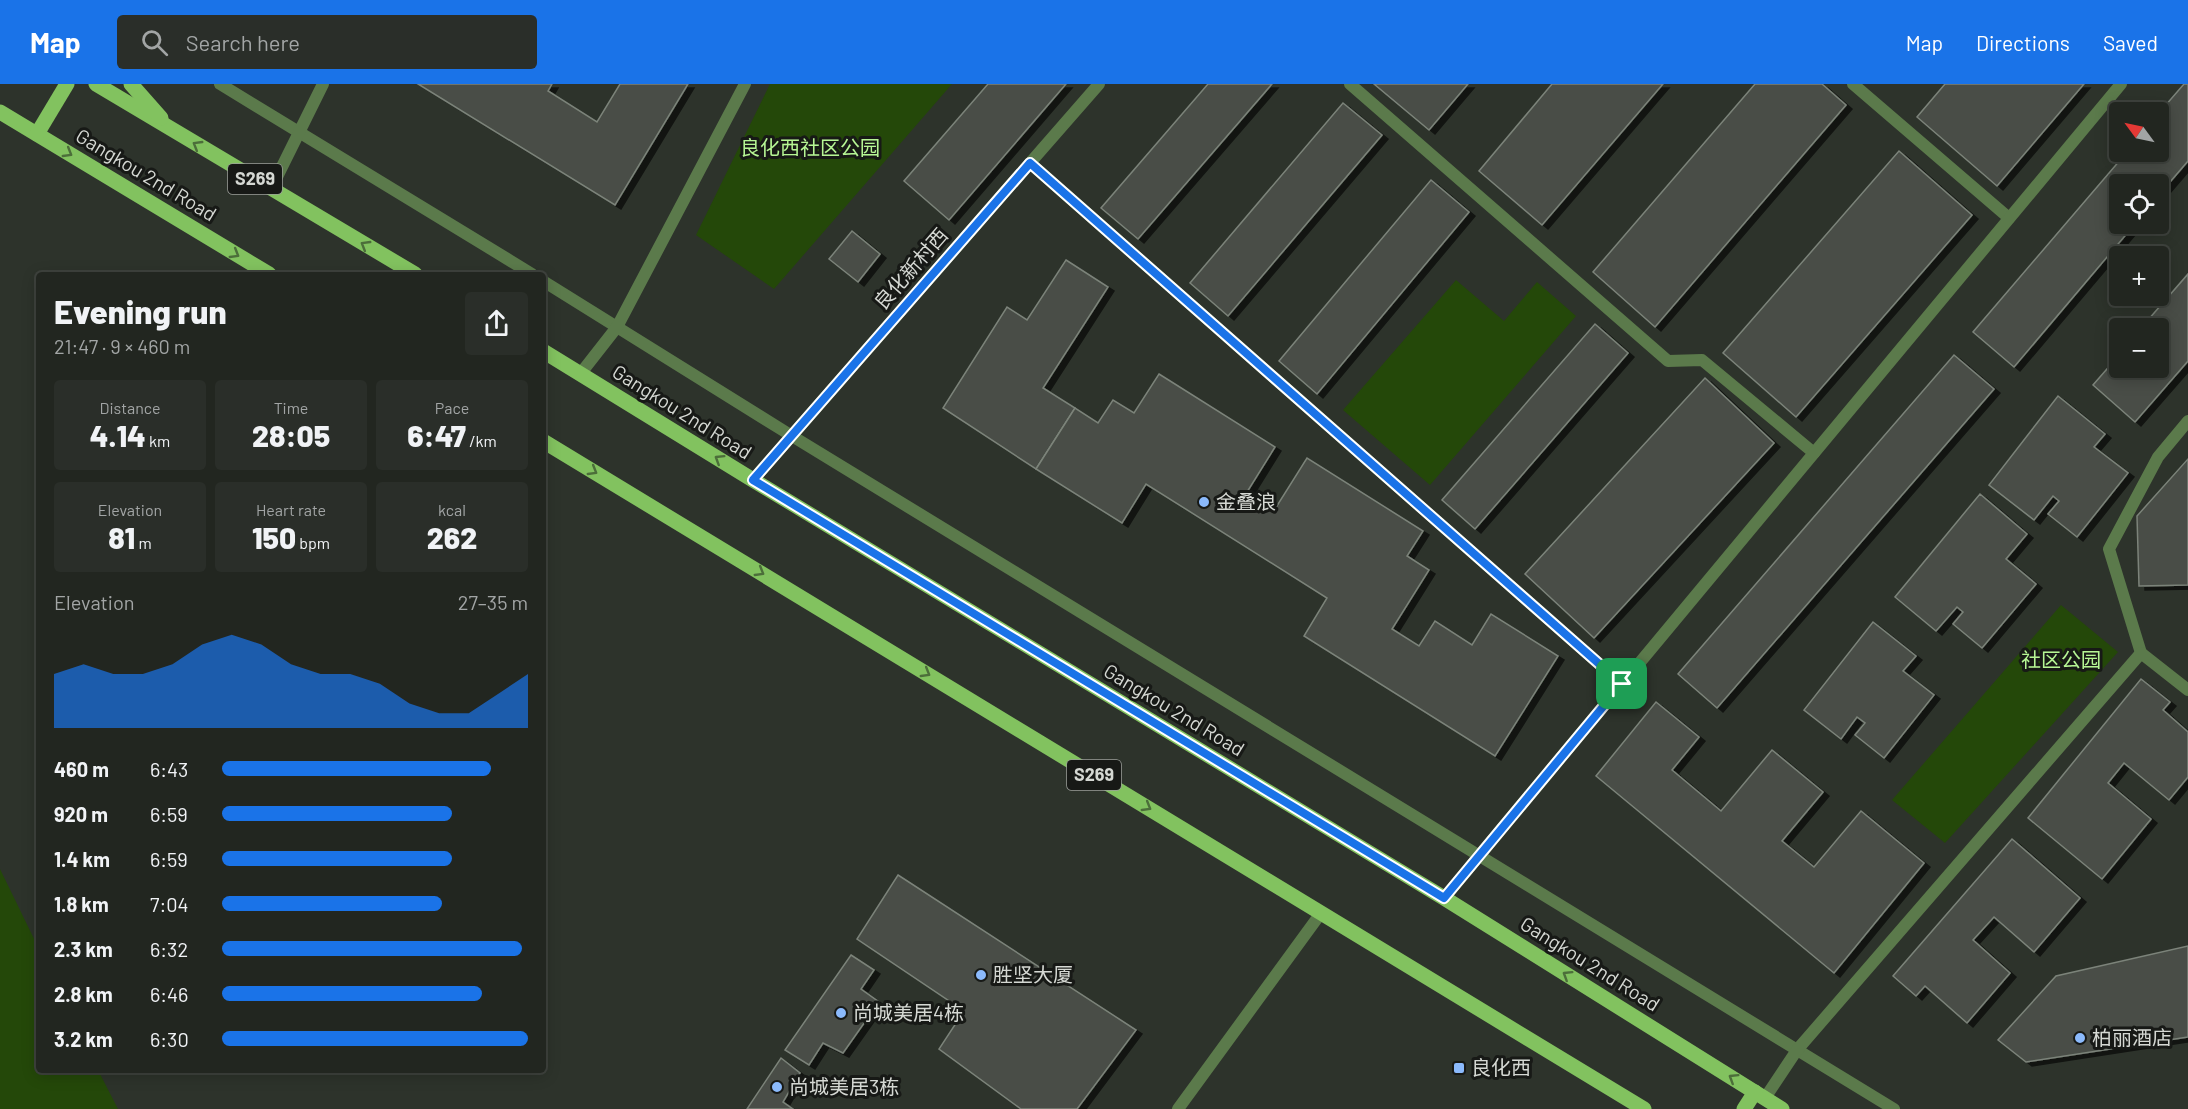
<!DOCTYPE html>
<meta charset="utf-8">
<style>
body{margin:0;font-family:Barlow,"Noto Sans SC",sans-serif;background:#2a2e29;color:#f1f3f6;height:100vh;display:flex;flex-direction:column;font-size:22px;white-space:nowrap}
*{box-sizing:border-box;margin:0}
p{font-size:20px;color:#a2a5a5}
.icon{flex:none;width:33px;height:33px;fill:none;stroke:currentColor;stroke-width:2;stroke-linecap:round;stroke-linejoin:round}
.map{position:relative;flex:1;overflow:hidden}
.side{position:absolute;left:36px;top:188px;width:510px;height:801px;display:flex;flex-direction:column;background:#222620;border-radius:6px;box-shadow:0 3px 15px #0003,0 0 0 2px #3f433e}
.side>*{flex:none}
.needle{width:39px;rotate:303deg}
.buttons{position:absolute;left:2109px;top:18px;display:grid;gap:12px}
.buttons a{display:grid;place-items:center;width:60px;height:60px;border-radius:6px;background:#222620;box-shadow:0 3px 15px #0003,0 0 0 2px #3f433e;font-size:30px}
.pin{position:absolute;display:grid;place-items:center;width:51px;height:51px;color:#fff;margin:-26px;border-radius:12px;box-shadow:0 3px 9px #0006}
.round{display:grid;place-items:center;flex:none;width:63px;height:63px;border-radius:6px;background:#2a2e29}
.head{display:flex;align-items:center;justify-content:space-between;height:102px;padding:0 18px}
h1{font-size:33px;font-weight:800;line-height:45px}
.metrics{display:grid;grid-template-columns:repeat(3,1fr);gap:9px;height:102px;padding:6px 18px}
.metrics div{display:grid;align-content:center;border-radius:6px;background:#2a2e29;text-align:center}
.metrics b{font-size:30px;font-weight:800}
.metrics small{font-size:16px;font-weight:400}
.metrics p{font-size:16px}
.chart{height:168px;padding:12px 18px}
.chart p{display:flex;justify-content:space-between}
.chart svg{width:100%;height:108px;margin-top:6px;fill:#1a73e8;opacity:.7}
ul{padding:0 18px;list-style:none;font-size:20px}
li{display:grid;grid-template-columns:96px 72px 1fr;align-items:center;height:45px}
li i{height:15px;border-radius:8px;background:#1a73e8}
header{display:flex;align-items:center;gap:36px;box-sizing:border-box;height:84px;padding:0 30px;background:#1a73e8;color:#fff}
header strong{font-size:28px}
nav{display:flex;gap:33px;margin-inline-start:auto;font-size:21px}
.search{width:420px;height:54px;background:#2a2e29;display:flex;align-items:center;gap:15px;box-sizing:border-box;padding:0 21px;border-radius:6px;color:#a2a5a5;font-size:22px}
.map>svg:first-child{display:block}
</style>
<header>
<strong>Map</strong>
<div class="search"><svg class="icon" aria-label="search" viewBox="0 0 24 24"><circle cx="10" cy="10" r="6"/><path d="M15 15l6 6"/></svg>Search here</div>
<nav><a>Map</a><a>Directions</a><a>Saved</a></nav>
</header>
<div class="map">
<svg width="2188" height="1025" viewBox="0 0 2188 1025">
<defs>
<filter id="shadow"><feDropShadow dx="6" dy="4" stdDeviation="0" flood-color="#0009"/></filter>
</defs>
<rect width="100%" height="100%" fill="#2d332b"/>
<!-- green -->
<g fill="#244809">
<polygon points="770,0 952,0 774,205 696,151"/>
<polygon points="1456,196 1504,237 1537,198 1576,232 1430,401 1343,326"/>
<polygon points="2061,521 2118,568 1945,759 1892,716"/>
<polygon points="0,785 39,865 39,986 98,986 118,1025 0,1025"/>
</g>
<!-- building -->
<g fill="#484e46" stroke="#7c837a" stroke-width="1.5" filter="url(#shadow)">
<polygon points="418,0 552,0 548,7 597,38 620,0 688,0 615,121"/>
<polygon points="988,0 1066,0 949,136 904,97"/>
<polygon points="1208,0 1272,0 1138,155 1101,124"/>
<polygon points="1374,0 1468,0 1429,46"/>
<polygon points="1552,0 1663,0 1542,141 1479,87"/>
<polygon points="1755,0 1822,0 1846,21 1655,243 1593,188"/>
<polygon points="1945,0 2084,0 1997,102 1917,33"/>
<polygon points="2184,0 2188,0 2188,77 2158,112 2158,100 2120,100 2120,140 2135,140 2014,283 1973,248 2127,68 2158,68 2158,30"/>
<polygon points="1343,19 1382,51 1228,232 1190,199"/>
<polygon points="1899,67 1972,131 1796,333 1723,269"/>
<polygon points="1431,96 1469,128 1317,310 1279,277"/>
<polygon points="852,147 880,170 858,198 829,175"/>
<polygon points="1066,176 1108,203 1043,304 1075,324 1036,385 943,324 1007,223 1027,236"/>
<polygon points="2188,190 2188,277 2135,338 2093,301 2120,270 2120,284 2158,284 2158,244 2141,244"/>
<polygon points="1595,240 1628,269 1475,445 1442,416"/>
<polygon points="1954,271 1994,305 1717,624 1678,590"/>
<polygon points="1159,290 1275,363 1247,408 1275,425 1307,374 1423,447 1407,472 1429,486 1392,545 1419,562 1435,537 1472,561 1491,530 1558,572 1495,672 1304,552 1327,514 1146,400 1122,439 1036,385 1075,324 1098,339 1113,316 1134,329"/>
<polygon points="1705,294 1774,359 1594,554 1525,490"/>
<polygon points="2058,312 2105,350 2094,363 2128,389 2077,453 2048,430 2059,417 2053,412 2034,436 1989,401"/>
<polygon points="2188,375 2188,501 2139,502 2137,432"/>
<polygon points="1980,410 2027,450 2006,475 2036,500 1982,564 1953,540 1963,528 1957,523 1936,547 1895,513"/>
<polygon points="1873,538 1916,572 1903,587 1934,611 1884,674 1855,651 1865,639 1857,633 1841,655 1804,626"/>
<polygon points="2141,595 2170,618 2163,626 2188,648 2188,693 2169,716 2124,679 2108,699 2151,735 2102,795 2028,734"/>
<polygon points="1656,618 1699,653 1672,686 1721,727 1772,666 1823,708 1782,757 1814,783 1861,727 1924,779 1834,889 1596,692"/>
<polygon points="2012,755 2080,814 2034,868 1994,833 1973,856 2010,889 1967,939 1925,902 1916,912 1893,892"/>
<polygon points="898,791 1136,946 1077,1025 1021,1025 939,965 964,927 857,855"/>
<polygon points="2188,862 2188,953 2026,978 1998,956 2056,892"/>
<polygon points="851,871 874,886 861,905 879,918 843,969 823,959 809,981 785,966"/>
<polygon points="781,974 800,989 783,1018 793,1025 747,1025"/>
</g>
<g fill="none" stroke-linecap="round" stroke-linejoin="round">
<!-- service -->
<g stroke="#5b7a4b" stroke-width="12">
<polyline points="220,0 532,190"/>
<polyline points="1350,0 1668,277 1702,276 1814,369"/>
<polyline points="1853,0 2009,134"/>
<polyline points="1030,79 1622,600"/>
<polyline points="543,197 792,352 1894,1025"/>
<polyline points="2141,569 2109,465 2158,373 2188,337"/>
<polyline points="1765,1014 1797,966 2141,569 2188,606"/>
</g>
<!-- minor -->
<g stroke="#5b7a4b" stroke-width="12">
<polyline points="271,105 323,0"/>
<polyline points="581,289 617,243 745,0"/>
<polyline points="753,396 1099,0"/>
<polyline points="1444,814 2121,0"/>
<polyline points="1178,1025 1321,829"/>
</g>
<!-- primary -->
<g stroke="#82c25f" stroke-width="15">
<polyline points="96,0 415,190"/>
<polyline points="131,0 161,34"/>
<polyline points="0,28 269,190"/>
<polyline points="37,50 67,0"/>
<polyline points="543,267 753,396 1444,814 1782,1025"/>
<polyline points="543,357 1644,1025"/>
<polyline points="1744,1025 1755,1008"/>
</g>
</g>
<!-- one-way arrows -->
<defs><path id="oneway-chevron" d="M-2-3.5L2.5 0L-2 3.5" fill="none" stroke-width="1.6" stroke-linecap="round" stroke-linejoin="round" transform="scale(1.5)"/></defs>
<g stroke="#4c6e3a">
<use href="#oneway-chevron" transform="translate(197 61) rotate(-149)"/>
<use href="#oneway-chevron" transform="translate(68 69) rotate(31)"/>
<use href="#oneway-chevron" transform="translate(365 161) rotate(-149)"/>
<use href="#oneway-chevron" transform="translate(235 170) rotate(31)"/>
<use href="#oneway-chevron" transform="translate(719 375) rotate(-148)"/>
<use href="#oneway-chevron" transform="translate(593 387) rotate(31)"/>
<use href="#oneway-chevron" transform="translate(760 488) rotate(31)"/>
<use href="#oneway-chevron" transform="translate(926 589) rotate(31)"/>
<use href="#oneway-chevron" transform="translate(1147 723) rotate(31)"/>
<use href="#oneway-chevron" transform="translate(1567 891) rotate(-148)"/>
<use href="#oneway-chevron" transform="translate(1733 994) rotate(-148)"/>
</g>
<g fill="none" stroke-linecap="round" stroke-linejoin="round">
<!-- route casing -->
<g stroke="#fff" stroke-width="12">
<polygon id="route" points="1030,79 1622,600 1444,814 753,396"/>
</g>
<!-- route -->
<use href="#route" stroke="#1a73e8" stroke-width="8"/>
</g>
<!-- markers -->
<g fill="#8bbafc" stroke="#171916" stroke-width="2">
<circle cx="1204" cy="418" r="6"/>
<circle cx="981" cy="891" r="6"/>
<circle cx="841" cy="929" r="6"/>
<circle cx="2080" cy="954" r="6"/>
<rect x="1453" y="978" width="12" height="12" rx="3"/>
<circle cx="777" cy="1003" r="6"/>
</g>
<g text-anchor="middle" stroke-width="6" stroke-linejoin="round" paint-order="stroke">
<!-- shield labels -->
<g fill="#171916" stroke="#9c9f9a" stroke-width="1.5">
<rect x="228" y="80" width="54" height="30" rx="4.5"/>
<rect x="1067" y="676" width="54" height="30" rx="4.5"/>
</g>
<g font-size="18" font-weight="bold" fill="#d5d8d3">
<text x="255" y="101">S269</text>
<text x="1094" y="697">S269</text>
</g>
<!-- park labels -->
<g font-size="20" fill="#b6f694" stroke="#171916">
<text x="810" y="71">良化西社区公园</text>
<text x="2061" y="583">社区公园</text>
</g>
<!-- street labels -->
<g font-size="20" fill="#d5d8d3" stroke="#171916">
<text transform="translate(146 91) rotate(31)" y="7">Gangkou 2nd Road</text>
<text transform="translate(911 185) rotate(-49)" y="7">良化新村西</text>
<text transform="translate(682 328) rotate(32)" y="7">Gangkou 2nd Road</text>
<text transform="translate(1174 626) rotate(31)" y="7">Gangkou 2nd Road</text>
<text transform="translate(1590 880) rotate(32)" y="7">Gangkou 2nd Road</text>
</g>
<!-- poi labels -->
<g font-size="20" fill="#d5d8d3" stroke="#171916" text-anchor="start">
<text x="1216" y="425">金叠浪</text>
<text x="993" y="898">胜坚大厦</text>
<text x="853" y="936">尚城美居4栋</text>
<text x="2092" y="961">柏丽酒店</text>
<text x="1471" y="991">良化西</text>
<text x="789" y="1010">尚城美居3栋</text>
</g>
</g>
</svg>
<div class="buttons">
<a><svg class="needle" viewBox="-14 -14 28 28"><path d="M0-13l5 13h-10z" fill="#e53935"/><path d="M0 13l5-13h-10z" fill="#a2a5a5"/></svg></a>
<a><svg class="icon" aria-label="locate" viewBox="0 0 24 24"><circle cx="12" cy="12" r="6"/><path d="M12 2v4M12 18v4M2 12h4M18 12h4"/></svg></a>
<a>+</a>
<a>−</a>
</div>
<div class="pin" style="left:1622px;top:600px;background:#1e9e55"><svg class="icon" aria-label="arrive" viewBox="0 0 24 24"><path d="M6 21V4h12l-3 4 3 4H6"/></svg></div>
<section class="side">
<div class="head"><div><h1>Evening run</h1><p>21:47 · 9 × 460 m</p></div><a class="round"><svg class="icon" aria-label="share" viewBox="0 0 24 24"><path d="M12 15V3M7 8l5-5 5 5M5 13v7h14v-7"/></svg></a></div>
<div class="metrics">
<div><p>Distance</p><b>4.14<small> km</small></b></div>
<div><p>Time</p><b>28:05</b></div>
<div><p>Pace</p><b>6:47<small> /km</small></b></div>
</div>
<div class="metrics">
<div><p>Elevation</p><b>81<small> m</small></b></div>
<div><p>Heart rate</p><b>150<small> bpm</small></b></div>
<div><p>kcal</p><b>262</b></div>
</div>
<div class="chart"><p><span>Elevation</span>27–35 m</p>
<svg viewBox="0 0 160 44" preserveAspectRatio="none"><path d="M0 44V22L10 18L20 22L30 22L40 18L50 10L60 6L70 10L80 18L90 22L100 22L110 26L120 34L130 38L140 38L150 30L160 22V44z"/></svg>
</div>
<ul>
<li><b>460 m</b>6:43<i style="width:88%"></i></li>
<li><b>920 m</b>6:59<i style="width:75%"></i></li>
<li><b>1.4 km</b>6:59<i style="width:75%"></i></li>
<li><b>1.8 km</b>7:04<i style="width:72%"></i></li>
<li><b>2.3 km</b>6:32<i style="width:98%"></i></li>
<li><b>2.8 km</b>6:46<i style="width:85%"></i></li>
<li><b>3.2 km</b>6:30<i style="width:100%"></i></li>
</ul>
</section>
</div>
